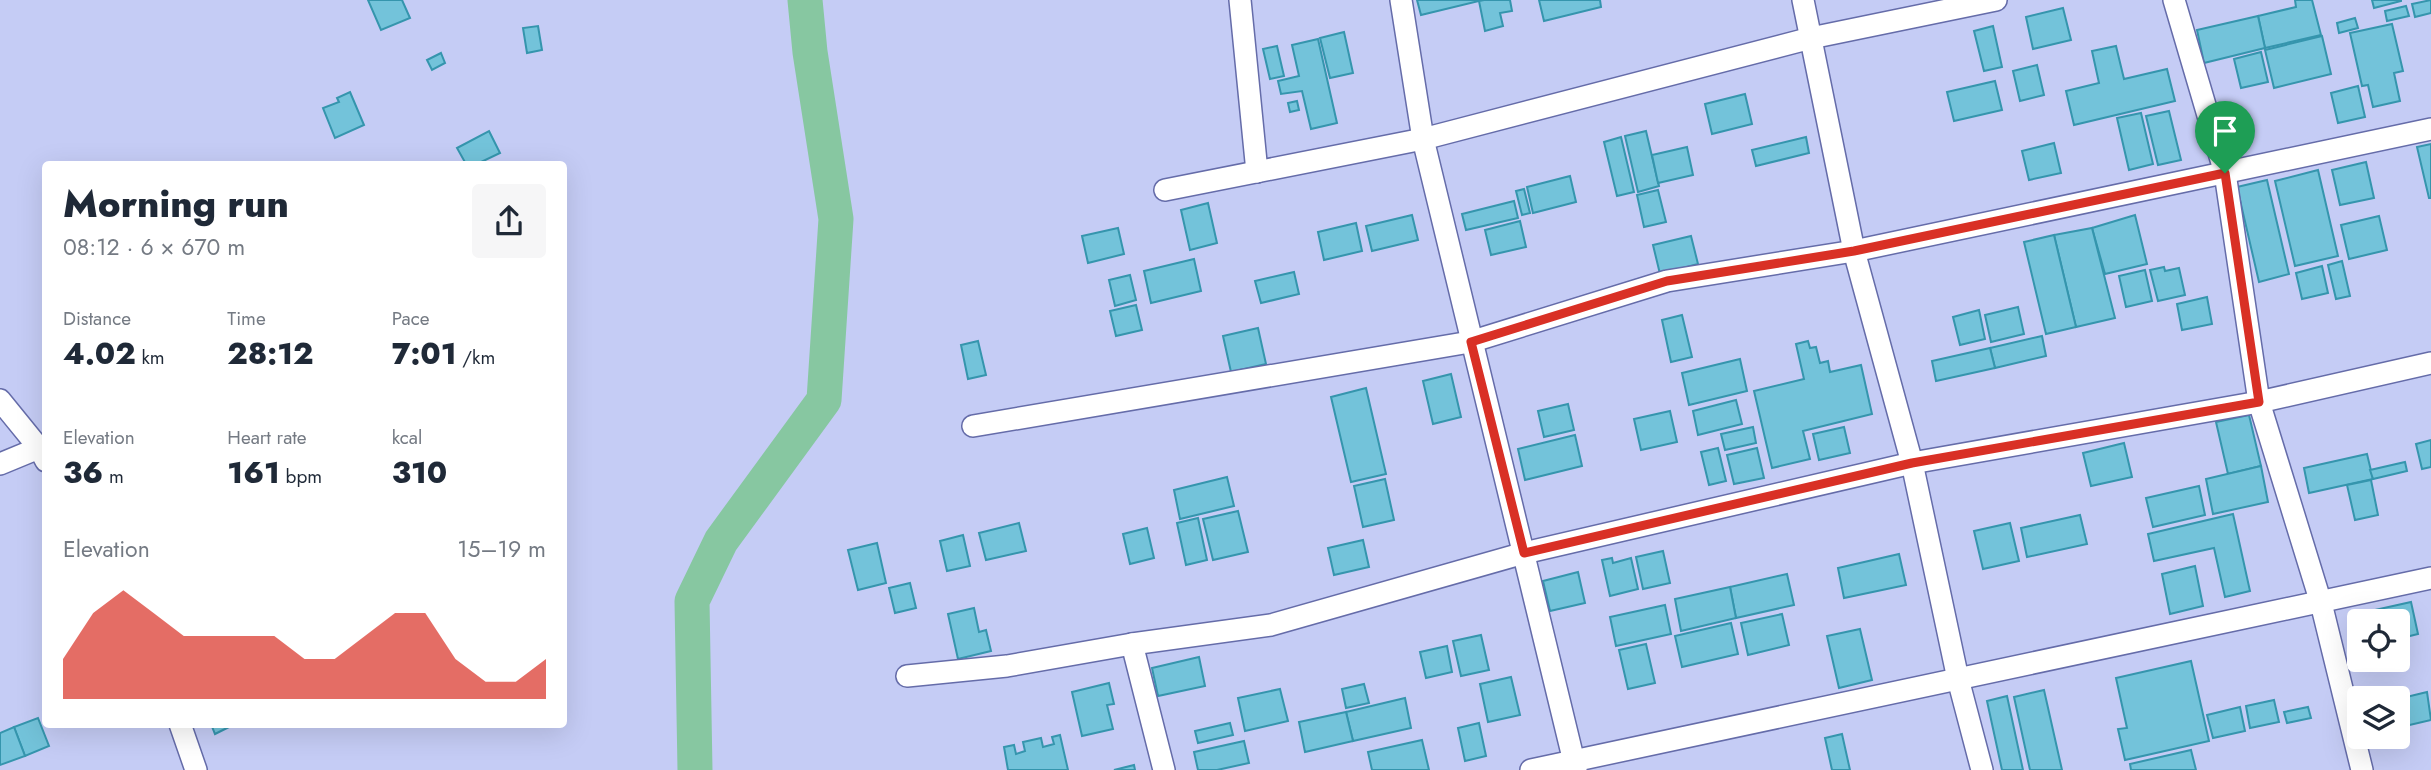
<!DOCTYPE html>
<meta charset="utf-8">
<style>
body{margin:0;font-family:Jost,sans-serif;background:#f6f6f7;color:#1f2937;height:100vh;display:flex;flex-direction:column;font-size:26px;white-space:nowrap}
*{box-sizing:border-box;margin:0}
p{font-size:23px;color:#747a83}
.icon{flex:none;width:38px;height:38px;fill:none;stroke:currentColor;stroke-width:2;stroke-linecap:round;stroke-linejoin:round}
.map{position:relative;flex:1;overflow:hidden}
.sheet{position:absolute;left:42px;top:161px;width:525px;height:567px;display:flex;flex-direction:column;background:#fff;border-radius:7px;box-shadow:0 7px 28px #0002}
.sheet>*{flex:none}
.buttons{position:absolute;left:2347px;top:609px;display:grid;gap:14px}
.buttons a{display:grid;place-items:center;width:63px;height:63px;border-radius:7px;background:#fff;box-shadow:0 7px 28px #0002;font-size:35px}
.pin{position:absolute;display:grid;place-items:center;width:60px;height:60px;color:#fff;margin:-72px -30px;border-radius:50% 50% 50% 0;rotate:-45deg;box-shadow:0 0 7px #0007}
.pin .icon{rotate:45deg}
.round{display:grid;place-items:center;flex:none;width:74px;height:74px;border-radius:7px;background:#f6f6f7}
.head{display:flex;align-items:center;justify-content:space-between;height:119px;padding:0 21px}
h1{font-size:38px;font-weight:800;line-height:52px}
.stats{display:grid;grid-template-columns:repeat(3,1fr);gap:10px;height:119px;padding:7px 21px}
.stats div{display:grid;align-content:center}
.stats b{font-size:30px;font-weight:800}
.stats small{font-size:19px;font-weight:400}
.stats p{font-size:19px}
.chart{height:196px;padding:14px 21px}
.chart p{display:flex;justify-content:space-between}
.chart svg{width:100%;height:126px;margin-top:7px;fill:#d93025;opacity:.7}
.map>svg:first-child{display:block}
</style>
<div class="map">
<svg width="2431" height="770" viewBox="0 0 2431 770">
<rect width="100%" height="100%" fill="#c5ccf5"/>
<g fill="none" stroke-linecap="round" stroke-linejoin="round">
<!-- river -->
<polyline stroke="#87c7a1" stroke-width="35" points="695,770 692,601 721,541 824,400 836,219 810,52 805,0"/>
</g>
<!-- building -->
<g fill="#73c3da" stroke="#3595ad" stroke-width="2">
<polygon points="368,0 402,0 410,18 381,30"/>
<polygon points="1417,0 1478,0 1479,1 1421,15"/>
<polygon points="1484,0 1510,0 1512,11 1500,13 1503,26 1485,31 1479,1"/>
<polygon points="1539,0 1600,0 1601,7 1544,21"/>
<polygon points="2295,0 2312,0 2321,35 2265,48 2258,16 2296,7"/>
<polygon points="2372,0 2401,0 2401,1 2374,8"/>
<polygon points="2431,0 2431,13 2415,17 2412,4"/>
<polygon points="2406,6 2409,16 2387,21 2385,11"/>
<polygon points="2063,8 2071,40 2033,49 2026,17"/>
<polygon points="2258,16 2265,48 2204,63 2197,30"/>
<polygon points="2355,18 2358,28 2339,33 2337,23"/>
<polygon points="2392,24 2403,71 2394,73 2400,101 2373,107 2368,85 2362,86 2350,33"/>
<polygon points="538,26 542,50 527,53 523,28"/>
<polygon points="1993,26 2002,67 1984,71 1974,31"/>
<polygon points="1344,32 1353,73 1330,78 1320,38"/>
<polygon points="2322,36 2331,74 2274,88 2265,50"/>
<polygon points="1318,39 1337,123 1311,129 1302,91 1281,94 1278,81 1299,76 1292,45"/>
<polygon points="1277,46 1284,76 1270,79 1263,49"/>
<polygon points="2116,46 2124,79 2167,69 2175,101 2074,125 2066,91 2099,83 2092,51"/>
<polygon points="2261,52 2268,82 2241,88 2234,59"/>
<polygon points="441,53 445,63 432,70 427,60"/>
<polygon points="2037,65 2044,95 2020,101 2013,71"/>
<polygon points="1995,81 2002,110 1954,121 1947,92"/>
<polygon points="2358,86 2365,117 2338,123 2331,93"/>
<polygon points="350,92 364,125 335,138 323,108 339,102 337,98"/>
<polygon points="1745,94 1752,124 1712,134 1705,104"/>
<polygon points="1297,101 1299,110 1290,112 1288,103"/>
<polygon points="2169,111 2181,160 2158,165 2146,116"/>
<polygon points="2141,113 2153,164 2129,170 2117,118"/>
<polygon points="489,131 500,153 477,164 466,164 457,148"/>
<polygon points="1646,131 1659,186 1638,192 1625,136"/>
<polygon points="1621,137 1634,192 1617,196 1604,142"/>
<polygon points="1806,137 1809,153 1756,166 1752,150"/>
<polygon points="2054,143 2061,173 2029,180 2022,151"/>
<polygon points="2431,144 2431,198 2429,198 2417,147"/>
<polygon points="1687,147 1693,175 1658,183 1652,155"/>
<polygon points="2366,162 2374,198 2340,205 2332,170"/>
<polygon points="2318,170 2338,256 2295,266 2275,181"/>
<polygon points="1570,176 1576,202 1533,213 1527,187"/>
<polygon points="2267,180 2289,274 2259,282 2237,187"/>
<polygon points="1524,189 1530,213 1522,215 1516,191"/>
<polygon points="1658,190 1666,222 1644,227 1637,195"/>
<polygon points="1514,201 1518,218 1466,230 1462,214"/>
<polygon points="1208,203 1217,243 1190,250 1181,210"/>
<polygon points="1412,215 1418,240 1372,251 1366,226"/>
<polygon points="2135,215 2147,264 2105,274 2092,228"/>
<polygon points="2379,216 2387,250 2349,259 2341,225"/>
<polygon points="1520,221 1526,247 1491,255 1485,230"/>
<polygon points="1356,223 1362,251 1324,260 1318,232"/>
<polygon points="1118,228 1124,254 1088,263 1082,236"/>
<polygon points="2092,228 2115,318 2076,327 2054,235"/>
<polygon points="2054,235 2076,327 2046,334 2024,242"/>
<polygon points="1691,236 1698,264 1660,274 1653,245"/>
<polygon points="1194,259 1201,291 1151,303 1144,271"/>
<polygon points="2342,261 2350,296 2336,299 2328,265"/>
<polygon points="2322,266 2328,293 2302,299 2296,273"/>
<polygon points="2164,267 2165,271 2179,268 2185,295 2158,301 2150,270"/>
<polygon points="2145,270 2152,301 2126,307 2119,276"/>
<polygon points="1294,272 1299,294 1261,303 1255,281"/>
<polygon points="1130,275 1136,300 1115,306 1109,280"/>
<polygon points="2207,297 2212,324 2182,330 2177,304"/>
<polygon points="1136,305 1142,330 1116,336 1110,311"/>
<polygon points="2018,307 2024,334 1991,342 1985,315"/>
<polygon points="1979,310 1985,339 1960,345 1953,317"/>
<polygon points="1682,315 1692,357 1671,362 1662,320"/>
<polygon points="1258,328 1266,364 1231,372 1223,336"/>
<polygon points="2042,336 2046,356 1995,368 1990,348"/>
<polygon points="978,341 986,375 968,379 961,345"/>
<polygon points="1808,341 1810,348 1816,347 1820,363 1828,361 1830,372 1861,365 1872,414 1803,431 1810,459 1772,468 1754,391 1804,379 1796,344"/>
<polygon points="1990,348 1995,368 1936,381 1932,361"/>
<polygon points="1740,359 1747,391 1689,405 1682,373"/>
<polygon points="1451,374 1461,417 1433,424 1423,381"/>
<polygon points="1366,388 1386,474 1351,482 1331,397"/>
<polygon points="1736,400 1742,424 1698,435 1693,411"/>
<polygon points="1568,404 1574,430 1544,437 1538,411"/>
<polygon points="1670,411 1677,442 1641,450 1634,419"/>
<polygon points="2249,415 2261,466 2228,474 2216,422"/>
<polygon points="1753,427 1756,443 1725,450 1721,434"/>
<polygon points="1844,427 1850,453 1819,460 1813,434"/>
<polygon points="1575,435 1582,466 1525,480 1518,449"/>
<polygon points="2431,440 2431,467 2422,469 2416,444"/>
<polygon points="2124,443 2132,477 2091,486 2083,453"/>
<polygon points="1718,448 1726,481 1709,485 1701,452"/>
<polygon points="1757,448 1764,478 1734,484 1727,455"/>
<polygon points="2367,454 2373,479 2309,493 2304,468"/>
<polygon points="2405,462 2407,471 2373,479 2370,470"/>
<polygon points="2261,466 2268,502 2213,514 2206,479"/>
<polygon points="1227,477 1234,506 1180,519 1174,490"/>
<polygon points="1385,479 1394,520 1363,527 1354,486"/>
<polygon points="2371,480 2378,515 2355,520 2347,485"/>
<polygon points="2199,486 2205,515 2153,527 2146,498"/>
<polygon points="1238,511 1248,552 1213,560 1203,519"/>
<polygon points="2233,514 2250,591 2225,597 2214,548 2154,561 2148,534"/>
<polygon points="2080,515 2087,544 2027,557 2021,528"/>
<polygon points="1198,518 1207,560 1186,565 1177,523"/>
<polygon points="1019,523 1026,551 986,560 979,533"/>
<polygon points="2010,523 2019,561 1983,569 1974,531"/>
<polygon points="1147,528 1154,558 1130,564 1123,534"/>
<polygon points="963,535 970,566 947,571 940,541"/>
<polygon points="1363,540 1369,567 1334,575 1328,548"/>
<polygon points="877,543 886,583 858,590 848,550"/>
<polygon points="1663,551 1670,583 1643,589 1636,557"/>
<polygon points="1899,554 1906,585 1844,598 1838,568"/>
<polygon points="1612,558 1613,563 1631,558 1638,589 1610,596 1602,560"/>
<polygon points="2195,566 2203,606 2170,614 2162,574"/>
<polygon points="1578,572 1585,603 1550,611 1543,581"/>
<polygon points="1787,574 1794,605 1736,618 1730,587"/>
<polygon points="910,583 916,608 895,613 889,588"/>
<polygon points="1730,587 1736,618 1681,631 1675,599"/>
<polygon points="2411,602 2418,634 2398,639 2398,621 2378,621 2375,610"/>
<polygon points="1665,605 1671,634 1616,646 1610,617"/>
<polygon points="974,608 979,632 986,630 991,651 958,659 948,614"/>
<polygon points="1782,614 1789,645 1748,655 1741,623"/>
<polygon points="1731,623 1738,654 1682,667 1675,636"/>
<polygon points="1860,629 1872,680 1839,688 1827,636"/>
<polygon points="1481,635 1489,670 1461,676 1453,641"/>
<polygon points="1646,644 1655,683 1628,689 1619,650"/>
<polygon points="1447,646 1452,672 1426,678 1420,652"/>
<polygon points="1199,657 1205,686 1158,696 1152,668"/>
<polygon points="2191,661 2209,741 2125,760 2118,729 2127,728 2116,678"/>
<polygon points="1511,677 1520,715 1488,722 1480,684"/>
<polygon points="1109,683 1114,704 1107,705 1113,729 1082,736 1072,692"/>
<polygon points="1364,684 1369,703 1346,708 1342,689"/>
<polygon points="1280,689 1288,721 1245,731 1238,698"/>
<polygon points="2044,690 2062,770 2030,770 2014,697"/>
<polygon points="2427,692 2431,720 2401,727 2398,699"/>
<polygon points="2007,696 2023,770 2002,770 1987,701"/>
<polygon points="1405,698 1411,728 1353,741 1346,712"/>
<polygon points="2274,700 2279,722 2250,728 2246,706"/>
<polygon points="2240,707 2245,731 2213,738 2207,715"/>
<polygon points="2308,707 2311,718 2287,723 2284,712"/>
<polygon points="1346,712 1353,741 1305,752 1299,722"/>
<polygon points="38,718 49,746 25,756 14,727"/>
<polygon points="1230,723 1233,735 1198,743 1195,731"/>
<polygon points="1479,723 1486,756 1465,761 1458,728"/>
<polygon points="211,724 235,724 215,734"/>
<polygon points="14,727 25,756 0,765 0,733"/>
<polygon points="1842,734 1850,770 1832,770 1825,738"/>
<polygon points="1060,735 1068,770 1008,770 1004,747 1014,745 1016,754 1025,751 1023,742 1041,738 1043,747 1054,744 1052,737"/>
<polygon points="1422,740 1429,770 1372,770 1368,752"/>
<polygon points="1244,741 1249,763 1217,770 1198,770 1194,752"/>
<polygon points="2191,750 2196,770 2131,770 2130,764"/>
<polygon points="1134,765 1135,770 1114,770"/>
</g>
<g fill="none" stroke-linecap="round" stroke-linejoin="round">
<!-- street casing -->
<g stroke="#656ca9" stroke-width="24">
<g id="street">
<polyline points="1240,0 1257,172"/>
<polyline points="1401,0 1423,139 1576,770"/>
<polyline points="1803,0 1854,251 1912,463 1958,679 1982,770"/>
<polyline points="2174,0 2225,173 2259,402 2321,603 2362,770"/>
<polyline points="1165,190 1423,139 1811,38 1996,0"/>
<polyline points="0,400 39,448 46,461"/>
<polyline points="973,426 1470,342 1667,281 1854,251 2431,129"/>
<polyline points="0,464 46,445"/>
<polyline points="1132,644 1164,770"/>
<polyline points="907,676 1007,666 1132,644 1271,625 1524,553 1912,463 2259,402 2431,363"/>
<polyline points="180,724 196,770"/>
<polyline points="1531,770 2431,578"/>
</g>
</g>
<!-- street -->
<use href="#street" stroke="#fff" stroke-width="21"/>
</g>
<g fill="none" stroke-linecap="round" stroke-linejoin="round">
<!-- route casing -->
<g stroke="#fff" stroke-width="14">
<polygon id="route" points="2225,173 2259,402 1912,463 1524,553 1471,342 1667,281 1854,251"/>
</g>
<!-- route -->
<use href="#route" stroke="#d93025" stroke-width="9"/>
</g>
</svg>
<div class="buttons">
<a><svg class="icon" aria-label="locate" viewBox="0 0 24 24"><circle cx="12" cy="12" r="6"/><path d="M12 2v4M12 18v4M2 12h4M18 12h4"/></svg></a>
<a><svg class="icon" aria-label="layers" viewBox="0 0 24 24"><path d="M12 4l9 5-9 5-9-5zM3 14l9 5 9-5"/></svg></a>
</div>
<div class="pin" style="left:2225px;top:173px;background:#1e9e55"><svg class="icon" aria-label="arrive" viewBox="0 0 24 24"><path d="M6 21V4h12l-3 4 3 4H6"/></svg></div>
<section class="sheet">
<div class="head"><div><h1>Morning run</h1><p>08:12 · 6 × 670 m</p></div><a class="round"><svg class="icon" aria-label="share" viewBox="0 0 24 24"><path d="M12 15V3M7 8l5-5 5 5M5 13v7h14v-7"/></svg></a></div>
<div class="stats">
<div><p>Distance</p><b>4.02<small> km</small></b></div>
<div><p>Time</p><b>28:12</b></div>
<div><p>Pace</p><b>7:01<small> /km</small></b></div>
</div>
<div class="stats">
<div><p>Elevation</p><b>36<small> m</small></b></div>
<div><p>Heart rate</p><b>161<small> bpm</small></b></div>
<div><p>kcal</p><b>310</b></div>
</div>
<div class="chart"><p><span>Elevation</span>15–19 m</p>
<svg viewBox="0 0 160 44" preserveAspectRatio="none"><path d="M0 44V30L10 14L20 6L30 14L40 22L50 22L60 22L70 22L80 30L90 30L100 22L110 14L120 14L130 30L140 38L150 38L160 30V44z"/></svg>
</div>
</section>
</div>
